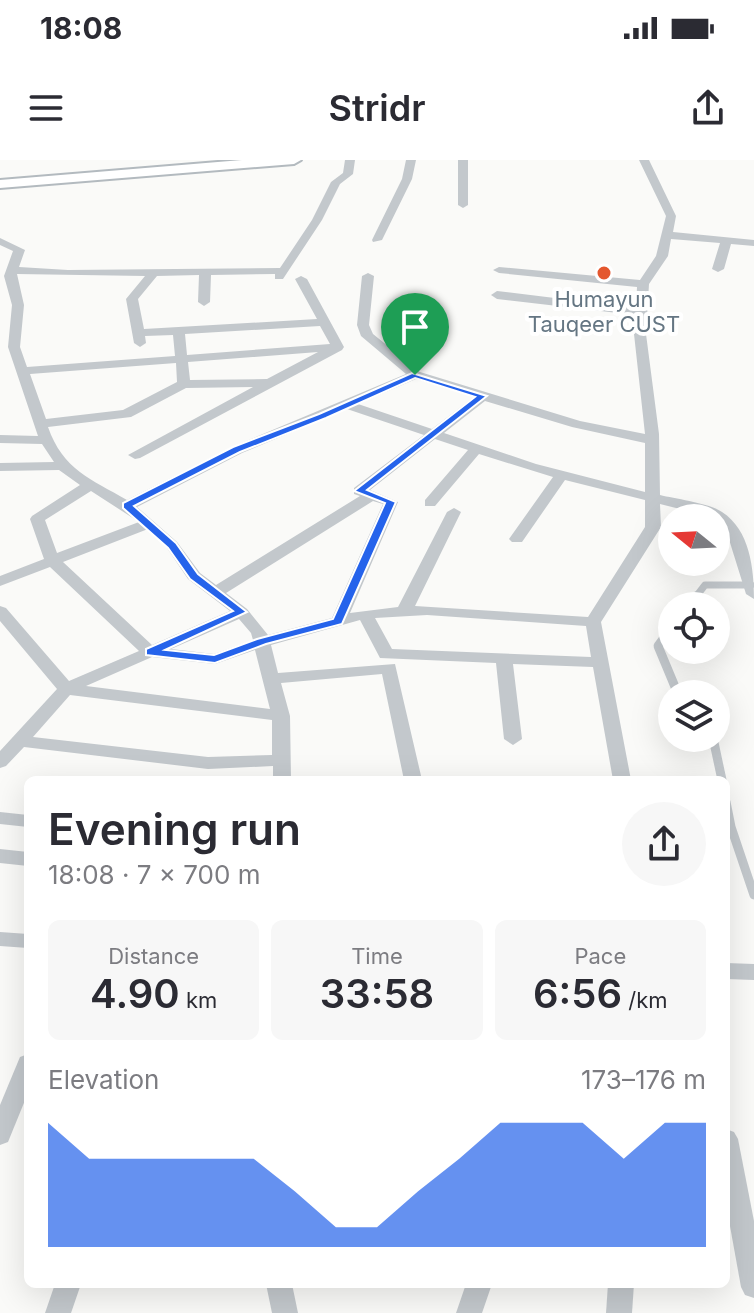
<!DOCTYPE html>
<meta charset="utf-8">
<style>
body{margin:0;font-family:Inter,sans-serif;background:#f7f7f7;color:#2b2b33;height:100vh;display:flex;flex-direction:column;font-size:30px;white-space:nowrap}
*{box-sizing:border-box;margin:0}
p{font-size:26px;color:#7c7c81}
.icon{flex:none;width:44px;height:44px;fill:none;stroke:currentColor;stroke-width:2;stroke-linecap:round;stroke-linejoin:round}
.map{position:relative;flex:1;overflow:hidden}
.details{position:absolute;left:24px;top:616px;width:706px;height:512px;display:flex;flex-direction:column;background:#fff;border-radius:12px;box-shadow:0 8px 32px #0002}
.details>*{flex:none}
.needle{width:52px;rotate:288deg}
.buttons{position:absolute;left:658px;top:344px;display:grid;gap:16px}
.buttons a{display:grid;place-items:center;width:72px;height:72px;border-radius:50%;background:#fff;box-shadow:0 8px 32px #0002;font-size:40px}
.pin{position:absolute;display:grid;place-items:center;width:68px;height:68px;color:#fff;margin:-82px -34px;border-radius:50% 50% 50% 0;rotate:-45deg;box-shadow:0 0 8px #0007}
.pin .icon{rotate:45deg}
.round{display:grid;place-items:center;flex:none;width:84px;height:84px;border-radius:42px;background:#f7f7f7}
.summary{display:flex;align-items:center;justify-content:space-between;height:136px;padding:0 24px}
h1{font-size:44px;font-weight:600;line-height:60px}
.metrics{display:grid;grid-template-columns:repeat(3,1fr);gap:12px;height:136px;padding:8px 24px}
.metrics div{display:grid;align-content:center;border-radius:12px;background:#f7f7f7;text-align:center}
.metrics b{font-size:40px;font-weight:600}
.metrics small{font-size:22px;font-weight:400}
.metrics p{font-size:22px}
.chart{height:224px;padding:16px 24px}
.chart p{display:flex;justify-content:space-between}
.chart svg{width:100%;height:144px;margin-top:8px;fill:#2563eb;opacity:.7}
.status{display:flex;justify-content:space-between;align-items:center;height:56px;padding:0 40px;background:#fff;direction:ltr}
.status svg{height:22px;fill:currentColor}
header{display:flex;justify-content:space-between;align-items:center;height:104px;padding:0 24px;background:#fff;font-size:36px;font-weight:600}
.map>svg:first-child{display:block}
</style>
<div class="status"><b>18:08</b><svg viewBox="0 0 49 12"><path d="M0 12V9h3v3zM5 12V6h3v6zM10 12V3h3v9zM15 12V0h3v12zM26 1h20v11H26zM47 4h2v5h-2z"/></svg></div>
<header><svg class="icon" aria-label="menu" viewBox="0 0 24 24"><path d="M4 6h16M4 12h16M4 18h16"/></svg>Stridr<svg class="icon" aria-label="share" viewBox="0 0 24 24"><path d="M12 15V3M7 8l5-5 5 5M5 13v7h14v-7"/></svg></header>
<div class="map">
<svg width="754" height="1153" viewBox="0 0 754 1153">
<rect width="100%" height="100%" fill="#fafaf8"/>
<g fill="none" stroke-linecap="round" stroke-linejoin="round">
<!-- secondary casing -->
<g stroke="#b3babf" stroke-width="4">
<polygon id="secondary" points="242,0 301,0 294,4 0,28 0,20"/>
</g>
<!-- lane-far1 -->
<polyline stroke="#c3c8cc" stroke-width="7" points="695,438 705,425 751,425"/>
<!-- lane -->
<g stroke="#c3c8cc" stroke-width="9">
<polyline points="689,446 696,436"/>
<polyline points="672,467 658,486 678,534"/>
<polyline points="713,578 722,620"/>
<polyline points="726,642 731,667 754,735"/>
</g>
<!-- street -->
<g fill="#c3c8cc" fill-rule="evenodd">
<path d="M345,0H355L353,14L340,24L322,60L283,119H275V114L211,115L210,142L204,146L198,142L199,115L157,116L138,139L144,169L317,159L295,119L301,116L307,119L344,187L342,190L140,298L135,299L128,295L253,227L186,228L131,257L48,267C63,310 91,319 127,340L232,287L406,214L361,176L357,165L362,116L368,113L374,116L369,165L373,174L420,212L580,261L645,274L634,174L635,155L497,139L491,135L497,131L636,148L637,127L499,113L493,110L499,107L640,120L656,96L666,56L639,0H649L676,56L673,72L754,80V86L731,84L724,109L718,112L712,109L720,83L671,79L668,96L649,124L646,174L659,274L660,335C676,339 709,343 722,352C750,370 754,409 754,439L746,434L727,373L716,362V358L660,344L661,367L601,462L631,620H613L593,507L513,504L522,579L513,585L504,579L496,503L380,498L360,460L271,485L278,513L395,504L422,620H404L382,514L281,523L290,556L291,620H273V606L208,609L24,587L6,606L0,608V591L57,529L0,461V446L6,448L69,521L139,491L50,407L0,426V416L44,399L30,359L32,356L80,325L59,310L0,311V303L54,302L42,284L0,283V275L38,276L8,187L12,145L4,116L13,91L0,85V78L25,90L19,107L68,110L280,108L312,60L331,22L343,13ZM17,114L145,116L126,139L134,183L140,187L146,183L145,176L173,175L175,196L27,207L20,187L24,145ZM320,166L330,184L187,195L185,174ZM318,192L267,219L190,220L188,202ZM176,203L177,222L123,250L46,259L30,214ZM416,219L474,237L432,269L358,244ZM485,241L572,267L645,283V332L536,304L444,273ZM347,249L424,275L354,328V334L360,336L216,425L200,413L177,382L137,347L242,293ZM435,279L468,290L425,340V346H435L479,294L553,317L509,379L512,382H522L565,320L645,340V367L588,457L415,446L461,352L454,348L447,352L398,447L350,453L398,342L370,330ZM91,331L139,362L57,393L45,360ZM373,341L383,344L332,458L268,475L247,449L226,433ZM148,369L167,388L188,419L230,451L152,485L63,402ZM427,455L586,466L591,497L392,489L375,458ZM239,459L251,473L253,480L214,494L171,489ZM255,490L270,549L86,526L152,497L215,504ZM70,535L272,560V595L208,597L33,577Z"/>
<polygon points="406,0 416,0 412,19 382,80 373,82 372,80 402,19"/>
<polygon points="458,0 468,0 468,45 463,48 458,45"/>
<polygon points="0,652 28,655 28,667 0,664"/>
<polygon points="0,689 28,692 28,706 0,703"/>
<polygon points="0,772 28,774 28,788 0,786"/>
<polygon points="726,803 754,804 754,820 726,819"/>
<polygon points="28,894 28,933 8,982 0,985 0,945 20,897"/>
<polygon points="726,969 734,972 738,979 754,1061 754,1138 745,1135 741,1127 726,1044"/>
<polygon points="55,1124 81,1124 71,1153 45,1153"/>
<polygon points="266,1124 292,1124 298,1153 272,1153"/>
<polygon points="466,1124 492,1124 482,1153 456,1153"/>
<polygon points="608,1124 634,1124 632,1153 606,1153"/>
</g>
<!-- secondary -->
<use href="#secondary" fill="#fff" fill-rule="evenodd"/>
</g>
<!-- route -->
<path fill="#2563eb" stroke="#fff" stroke-width="2" fill-rule="evenodd" d="M412,213L487,236L367,330L396,342L342,464L266,484L215,503L146,495V489L233,451L190,419L168,388L123,348V343L233,287L319,254ZM415,218L475,237L354,331L385,343L333,459L257,479L214,495L165,490L247,452L198,414L176,383L134,346L240,292L326,258Z"/>
<!-- markers -->
<circle fill="#e4572e" stroke="#fff" stroke-width="3" cx="604" cy="113" r="8"/>
<g text-anchor="middle" stroke-width="8" stroke-linejoin="round" paint-order="stroke">
<!-- far-poi labels -->
<g font-size="22" fill="#657683" stroke="#fff">
<text x="604" y="147">Humayun<tspan x="604" dy="25">Tauqeer CUST</tspan></text>
</g>
</g>
</svg>
<div class="buttons">
<a><svg class="needle" viewBox="-14 -14 28 28"><path d="M0-13l5 13h-10z" fill="#e53935"/><path d="M0 13l5-13h-10z" fill="#7c7c81"/></svg></a>
<a><svg class="icon" aria-label="locate" viewBox="0 0 24 24"><circle cx="12" cy="12" r="6"/><path d="M12 2v4M12 18v4M2 12h4M18 12h4"/></svg></a>
<a><svg class="icon" aria-label="layers" viewBox="0 0 24 24"><path d="M12 4l9 5-9 5-9-5zM3 14l9 5 9-5"/></svg></a>
</div>
<div class="pin" style="left:415px;top:215px;background:#1e9e55"><svg class="icon" aria-label="arrive" viewBox="0 0 24 24"><path d="M6 21V4h12l-3 4 3 4H6"/></svg></div>
<section class="details">
<div class="summary"><div><h1>Evening run</h1><p>18:08 · 7 × 700 m</p></div><a class="round"><svg class="icon" aria-label="share" viewBox="0 0 24 24"><path d="M12 15V3M7 8l5-5 5 5M5 13v7h14v-7"/></svg></a></div>
<div class="metrics">
<div><p>Distance</p><b>4.90<small> km</small></b></div>
<div><p>Time</p><b>33:58</b></div>
<div><p>Pace</p><b>6:56<small> /km</small></b></div>
</div>
<div class="chart"><p><span>Elevation</span>173–176 m</p>
<svg viewBox="0 0 160 44" preserveAspectRatio="none"><path d="M0 44V6L10 17L20 17L30 17L40 17L50 17L60 27L70 38L80 38L90 27L100 17L110 6L120 6L130 6L140 17L150 6L160 6V44z"/></svg>
</div>
</section>
</div>
